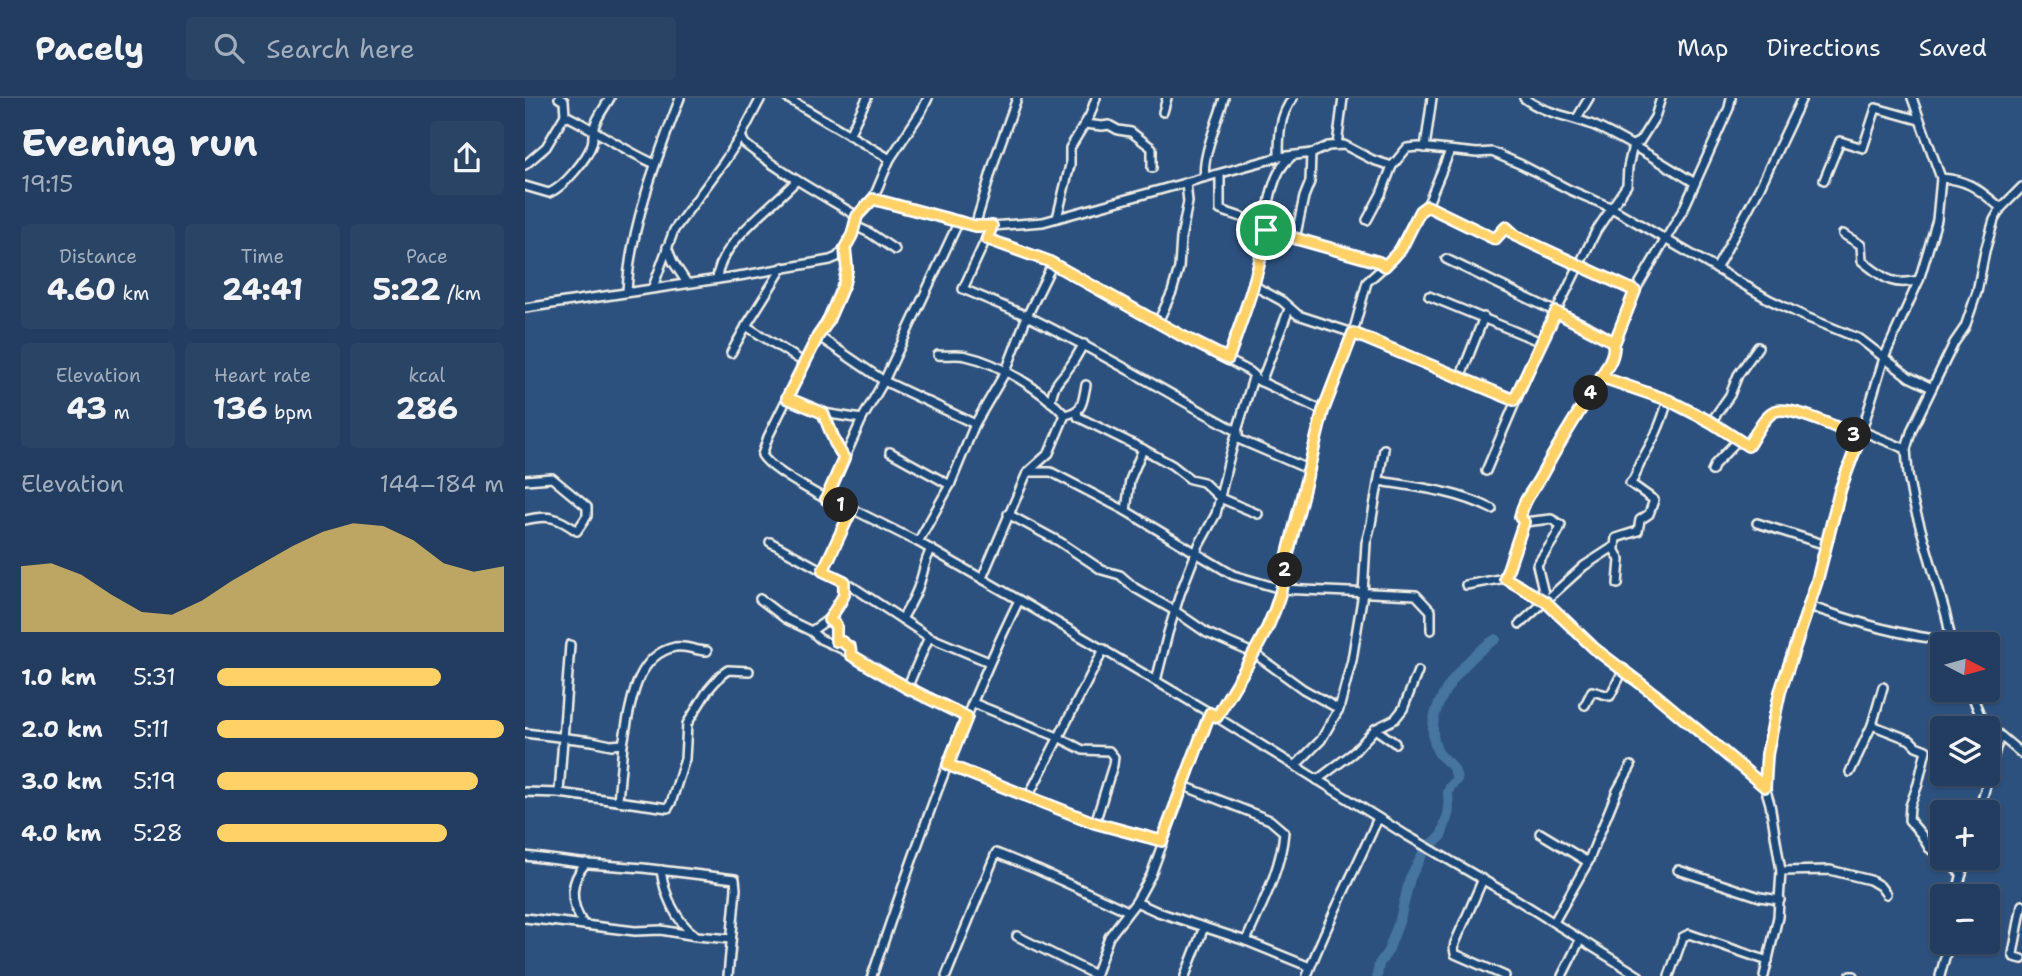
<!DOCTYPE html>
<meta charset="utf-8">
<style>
body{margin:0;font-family:"Shantell Sans",sans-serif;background:#2a4465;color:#f1f3f6;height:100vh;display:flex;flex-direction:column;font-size:26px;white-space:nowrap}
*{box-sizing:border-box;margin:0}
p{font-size:23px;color:#a2aebd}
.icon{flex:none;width:38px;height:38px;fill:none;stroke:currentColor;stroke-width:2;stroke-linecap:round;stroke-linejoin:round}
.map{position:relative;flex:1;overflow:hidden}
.sheet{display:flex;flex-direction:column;background:#223d5f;width:525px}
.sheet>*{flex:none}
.needle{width:46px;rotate:96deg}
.fabs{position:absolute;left:1405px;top:534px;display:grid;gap:14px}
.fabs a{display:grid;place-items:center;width:70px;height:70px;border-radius:7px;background:#223d5f;box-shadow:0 2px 5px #0004,0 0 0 2px #3f5674;font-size:35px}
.pin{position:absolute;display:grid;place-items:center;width:60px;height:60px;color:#fff;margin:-30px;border:4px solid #fff;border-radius:50%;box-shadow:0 2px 7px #0007}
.km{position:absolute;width:35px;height:35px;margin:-18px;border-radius:50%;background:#222;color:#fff;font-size:19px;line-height:35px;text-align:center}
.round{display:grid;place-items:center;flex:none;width:74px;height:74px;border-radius:7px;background:#2a4465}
.overview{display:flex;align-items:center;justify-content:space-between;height:119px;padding:0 21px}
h1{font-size:38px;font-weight:700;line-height:52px}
.stats{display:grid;grid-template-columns:repeat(3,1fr);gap:10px;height:119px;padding:7px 21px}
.stats div{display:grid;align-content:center;border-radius:7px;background:#2a4465;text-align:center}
.stats b{font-size:30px;font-weight:700}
.stats small{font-size:19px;font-weight:400}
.stats p{font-size:19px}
.chart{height:196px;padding:14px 21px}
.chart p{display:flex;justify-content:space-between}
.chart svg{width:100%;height:126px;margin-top:7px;fill:#ffd166;opacity:.7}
ul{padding:0 21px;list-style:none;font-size:23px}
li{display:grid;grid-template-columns:112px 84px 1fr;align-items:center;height:52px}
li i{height:18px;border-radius:9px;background:#ffd166}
header{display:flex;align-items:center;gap:42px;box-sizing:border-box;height:98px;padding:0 35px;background:#223d5f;border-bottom:2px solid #3f5674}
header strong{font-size:33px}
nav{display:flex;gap:38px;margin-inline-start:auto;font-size:24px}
.search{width:490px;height:63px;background:#2a4465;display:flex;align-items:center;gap:18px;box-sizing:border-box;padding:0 24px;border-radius:7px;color:#a2aebd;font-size:26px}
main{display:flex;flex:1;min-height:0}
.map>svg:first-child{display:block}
</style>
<header>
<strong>Pacely</strong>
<div class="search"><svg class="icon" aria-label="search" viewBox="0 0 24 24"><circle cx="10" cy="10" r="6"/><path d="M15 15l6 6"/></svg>Search here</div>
<nav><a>Map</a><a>Directions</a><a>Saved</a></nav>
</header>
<main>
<section class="sheet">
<div class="overview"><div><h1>Evening run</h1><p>19:15</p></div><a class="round"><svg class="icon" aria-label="share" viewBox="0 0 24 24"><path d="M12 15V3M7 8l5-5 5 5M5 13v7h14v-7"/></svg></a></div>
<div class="stats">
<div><p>Distance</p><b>4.60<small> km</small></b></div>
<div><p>Time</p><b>24:41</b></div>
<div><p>Pace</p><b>5:22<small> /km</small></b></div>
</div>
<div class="stats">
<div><p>Elevation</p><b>43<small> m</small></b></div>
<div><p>Heart rate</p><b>136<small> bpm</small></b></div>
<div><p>kcal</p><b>286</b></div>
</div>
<div class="chart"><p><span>Elevation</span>144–184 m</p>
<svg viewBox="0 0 160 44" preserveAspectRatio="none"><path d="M0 44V21L10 20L20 24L30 31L40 37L50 38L60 33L70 26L80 20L90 14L100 9L110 6L120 7L130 12L140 20L150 23L160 21V44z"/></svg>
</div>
<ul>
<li><b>1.0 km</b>5:31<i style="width:78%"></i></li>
<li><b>2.0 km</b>5:11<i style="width:100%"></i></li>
<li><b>3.0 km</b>5:19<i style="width:91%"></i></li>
<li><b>4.0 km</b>5:28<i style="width:80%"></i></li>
</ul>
</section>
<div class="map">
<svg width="1497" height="878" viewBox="0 0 1497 878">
<rect width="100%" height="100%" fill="#2d517f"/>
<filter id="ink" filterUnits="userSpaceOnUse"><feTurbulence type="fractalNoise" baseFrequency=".0143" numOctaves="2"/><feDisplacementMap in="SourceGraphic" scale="14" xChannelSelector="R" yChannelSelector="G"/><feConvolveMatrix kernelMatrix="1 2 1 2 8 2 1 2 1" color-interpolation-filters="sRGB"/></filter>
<g filter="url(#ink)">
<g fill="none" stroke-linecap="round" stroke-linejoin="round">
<!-- river -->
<g stroke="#4475a0" stroke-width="10">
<path d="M907,746L916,739L924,713L923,695L925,689L932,681C928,661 916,664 911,650C896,610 940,560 971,541"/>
<polyline points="852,878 854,866 863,853 875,821 885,780 899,753"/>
</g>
<!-- minor casing -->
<g stroke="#f4f1e8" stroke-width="12">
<g id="minor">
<polyline points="34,0 39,3 40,17"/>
<polyline points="262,0 365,61"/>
<path d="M999,0C1019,16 1047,18 1070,28C1105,44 1137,65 1170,85"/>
<polyline points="638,14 642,0"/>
<polyline points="1052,20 1064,0"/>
<polyline points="560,26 577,28 584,27 593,32 606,34 627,50 627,70"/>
<polyline points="324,37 342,0"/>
<path d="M216,38L220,46C255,74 294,95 332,118"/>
<polyline points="812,47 818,0"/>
<polyline points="900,50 907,0"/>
<polyline points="786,55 785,84 779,99 770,141 854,164 860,168"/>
<path d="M754,59C754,38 754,18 768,0"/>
<path d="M0,67L21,49L40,17C71,32 98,52 130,66"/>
<polyline points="695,76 695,112 725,122 741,129"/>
<path d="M680,79C676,59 694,21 699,0"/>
<path d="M1416,80C1445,82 1454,92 1476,110"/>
<polyline points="1299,82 1315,43 1338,50 1351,10 1394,22"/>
<path d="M0,88L24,95C39,89 62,61 67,46C69,40 67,35 69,29C72,19 80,9 85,0"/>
<polyline points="348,101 450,128 467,128 518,124 754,59 788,55 803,48 819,47 848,62 867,68"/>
<polyline points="902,108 925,53"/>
<polyline points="532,120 545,67 545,50 565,17 571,0"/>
<polyline points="842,122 856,96 867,68 882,50 894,49 952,55 967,54 997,67 1045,92 1085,109 1245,202 1281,219 1335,241 1384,279 1407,290"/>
<polyline points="434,123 359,283 337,321 301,401 327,411 393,444 494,502 685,615 881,737 986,798 1114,878"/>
<polyline points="330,128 345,135 370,152"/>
<polyline points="450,128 471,58 492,0"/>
<polyline points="741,132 770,141"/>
<path d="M1318,136L1336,147L1337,163C1358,179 1366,189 1394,182"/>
<polyline points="462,141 523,163 659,239 724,273 729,277 728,280 798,313 828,235 935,280 959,219"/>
<polyline points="142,149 148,164 162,185"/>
<polyline points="921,161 1031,214 1071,133 1102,87 1103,69 1108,47 1115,43 1130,19 1136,0"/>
<path d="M528,165L502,218C574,253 642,295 712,333L728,280"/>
<polyline points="258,169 221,228 280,265"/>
<polyline points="1191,171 1235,89 1277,0"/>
<path d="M192,181C194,145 247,109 271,83"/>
<polyline points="729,186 735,191 757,203 773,217 828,235 842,184 870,159 895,113 902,108 970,141 981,129 991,138 1110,193"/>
<polyline points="128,189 149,132 199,64 216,38 236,0"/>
<path d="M102,194C105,129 132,60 155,0"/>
<path d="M904,198L1016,244L1031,214C1042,220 1087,236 1089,248C1091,258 1081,271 1076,279L1143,302L1186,324L1223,348C1230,338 1238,318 1250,313C1266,307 1318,333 1335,339"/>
<polyline points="0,210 220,177 305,162 312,159 320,150 327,137 332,118 348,101 365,61 396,14 403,0"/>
<polyline points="633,224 647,194 654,170 656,140 663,104 661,85"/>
<polyline points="293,238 359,283 450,326"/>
<polyline points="1089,246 1110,193 1159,110 1204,10 1206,0"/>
<polyline points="206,255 221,228"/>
<path d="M413,257C422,258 432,256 441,258C474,265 517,292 540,317L524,355L504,373"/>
<path d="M703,261C714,230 726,199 734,168C742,138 740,79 765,60"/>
<polyline points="935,280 989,302 1016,244 961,373"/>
<polyline points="736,284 764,211"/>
<polyline points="262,300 298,315 337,321"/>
<path d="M526,304C528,284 536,282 546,267C551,260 554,253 559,246"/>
<polyline points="552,313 553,319 618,351 605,382 601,413"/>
<path d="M298,315C307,329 310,346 319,360"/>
<path d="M540,317C559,313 557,305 561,287"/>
<polyline points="1186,324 1205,297 1213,277 1233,249"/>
<polyline points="1337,333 1381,351"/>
<polyline points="713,334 713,341 785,372"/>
<polyline points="618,351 647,367 665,381 678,384 695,400 733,416"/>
<polyline points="365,354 425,387"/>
<polyline points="1187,373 1190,366 1213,342"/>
<path d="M0,382L27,380L62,409V418L52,433C32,419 23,416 0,422"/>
<path d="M854,383C893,389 931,393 967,411"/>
<path d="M301,401C286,393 245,371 237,357L243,339L293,238C303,224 320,190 322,174C323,166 321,158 320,150"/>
<polyline points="327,411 298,473 319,483 404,539 464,564"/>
<polyline points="483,416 535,444 577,472 595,477 610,490 650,513 682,535 730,556 778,591 814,611"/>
<path d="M999,424L1026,421L1036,427C1033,438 1019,455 1012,467L1021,504L1070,551L1132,598L1240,689"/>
<polyline points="1232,425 1301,447"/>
<polyline points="245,444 298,473"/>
<polyline points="393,444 425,387 450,326 481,273 502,218 438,191 467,128"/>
<polyline points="1090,448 1090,453 1095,462 1093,486"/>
<polyline points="457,480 501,377 503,374 526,374 601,413 708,477 756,491 891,497 906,513 906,532"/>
<polyline points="941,487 980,480"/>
<path d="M235,501L261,521L286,533C300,524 312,517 318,500C319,494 318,489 319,483"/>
<path d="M1021,504L980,480L999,424L995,419C997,408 1000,401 1007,393L1033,348L1076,279"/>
<path d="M1284,508C1331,524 1377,538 1426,543"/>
<path d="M377,521C384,509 391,498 395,484C399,472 400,462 406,451"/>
<polyline points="304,522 311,528 311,543 317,544 325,549 326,557"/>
<path d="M995,526L1059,468L1090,448L1091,440L1113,433L1115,422L1124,416L1129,402L1105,385C1112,379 1111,373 1115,365C1129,341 1135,329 1143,302"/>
<polyline points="286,533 295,541 317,551 347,570 442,619"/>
<polyline points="1427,546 1421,517 1388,404 1383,376 1381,351 1387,331 1429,245 1440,229 1452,194 1460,153 1469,122 1476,110 1497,89"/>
<polyline points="631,583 643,535 655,496 674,447 691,416 703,365 712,333"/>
<polyline points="382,590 404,539"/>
<polyline points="1445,592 1457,622 1497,656"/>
<polyline points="448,605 533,639 558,652 584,653 589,659 588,667 570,725"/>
<polyline points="1060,607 1067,593 1085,598 1099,571"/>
<path d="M692,619C717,572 755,523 760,468L798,313"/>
<polyline points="1347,627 1385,642 1391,648 1401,652 1393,686 1385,708 1384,722 1396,736 1404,750 1437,776"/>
<polyline points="850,631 870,621 878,611 893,573"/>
<path d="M0,635L67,643L86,647L98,646C105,612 108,558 150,549C162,547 171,553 182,553"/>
<polyline points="423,667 570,725 637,743"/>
<polyline points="770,668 796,642 814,611 827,562 832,531 838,495 841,445 846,426 859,351"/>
<polyline points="1325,674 1347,627 1358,589"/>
<polyline points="792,682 828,655 850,631 870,645"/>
<path d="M659,688L745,722L759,734C756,772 736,808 721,843"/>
<polyline points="0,694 34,695 143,710 146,705 160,661 162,626 183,592 196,577 203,572 224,573"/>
<polyline points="34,695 45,547"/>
<polyline points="503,699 579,551"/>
<polyline points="93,703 98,646"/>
<polyline points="1454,714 1471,650 1476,639"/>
<polyline points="1015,735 1063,764"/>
<polyline points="0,758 64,766 118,770 210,781 211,791 203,878"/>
<path d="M136,772C139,795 150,823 170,837"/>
<polyline points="1153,772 1235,799 1255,802"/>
<polyline points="1256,773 1305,772 1345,782 1355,788 1361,796"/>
<polyline points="958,781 930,845 929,850 930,856 980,878"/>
<polyline points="1431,798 1441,760"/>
<polyline points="611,804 633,814 721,843 785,869"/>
<polyline points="1497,807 1488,856 1489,859 1497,861"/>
<polyline points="0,820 110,833 136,832 171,838 206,841"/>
<polyline points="1029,824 1063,764 1092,693 1106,668"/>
<path d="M58,826C45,805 44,784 61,765"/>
<polyline points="492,838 570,877"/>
<path d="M347,878C390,751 435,622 494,502"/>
<polyline points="421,878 471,755 513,772 603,813"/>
<polyline points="570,878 584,839 611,804 626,777 685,615"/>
<polyline points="660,878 679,829"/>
<path d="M782,878C802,824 830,773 853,720"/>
<polyline points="1037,878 1055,842"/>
<polyline points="1144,878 1158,839 1164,836 1243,863"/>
<polyline points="1239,878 1253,819 1256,773 1245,706 1240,689 1241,666 1248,621 1255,594 1292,483 1318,385 1335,339 1359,260 1394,182 1412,122 1416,80 1387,0"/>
<polyline points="1325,878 1329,878"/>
<polyline points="1415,878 1422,852 1422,844"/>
</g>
</g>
<!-- minor -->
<use href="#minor" stroke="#1f4a7a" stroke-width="7"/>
</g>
</g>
<g fill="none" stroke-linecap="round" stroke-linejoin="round" filter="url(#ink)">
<!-- route casing -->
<g stroke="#fff" stroke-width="14">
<path id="route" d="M741,132C734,177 718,219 703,261L659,239L523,163L462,141L467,128H450L348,101L332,118L327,137L320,150L322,171L319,185L302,225L293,238L262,300L298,315L310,345L319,360L301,401L327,411L298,473L319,483V497L304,522L311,527V543L317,544L325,550L326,557L382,590L442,619L423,667L570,725L637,743L685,615L692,619C717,572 756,523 760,468L798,313L828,235L989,302L1031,214L1087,243C1092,255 1083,268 1076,279L1143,302L1186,324L1223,348C1230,338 1238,318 1250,313C1266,307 1318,333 1335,339L1315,392L1292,483L1255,594L1242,656L1240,689L1132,598L1070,551L1021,504L980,480L999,424L995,419C999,401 1007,394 1015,380C1034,345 1055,312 1076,279C1082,269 1089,258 1089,246L1110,193L991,138L981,129L970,141L902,108L895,113L876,151L860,168L854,164L741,132"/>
</g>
<!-- route -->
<use href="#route" stroke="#ffd166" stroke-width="9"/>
</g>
</svg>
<div class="fabs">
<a><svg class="needle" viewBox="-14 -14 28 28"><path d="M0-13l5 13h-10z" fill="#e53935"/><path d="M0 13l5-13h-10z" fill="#a2aebd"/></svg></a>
<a><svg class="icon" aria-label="layers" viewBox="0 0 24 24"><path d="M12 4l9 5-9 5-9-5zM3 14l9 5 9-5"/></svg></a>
<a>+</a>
<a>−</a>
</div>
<div class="pin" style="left:741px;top:132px;background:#1e9e55"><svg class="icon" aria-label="arrive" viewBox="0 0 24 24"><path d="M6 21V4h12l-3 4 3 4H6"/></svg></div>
<b class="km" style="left:316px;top:407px">1</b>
<b class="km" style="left:760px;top:472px">2</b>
<b class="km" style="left:1329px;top:337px">3</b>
<b class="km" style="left:1066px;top:295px">4</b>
</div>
</main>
